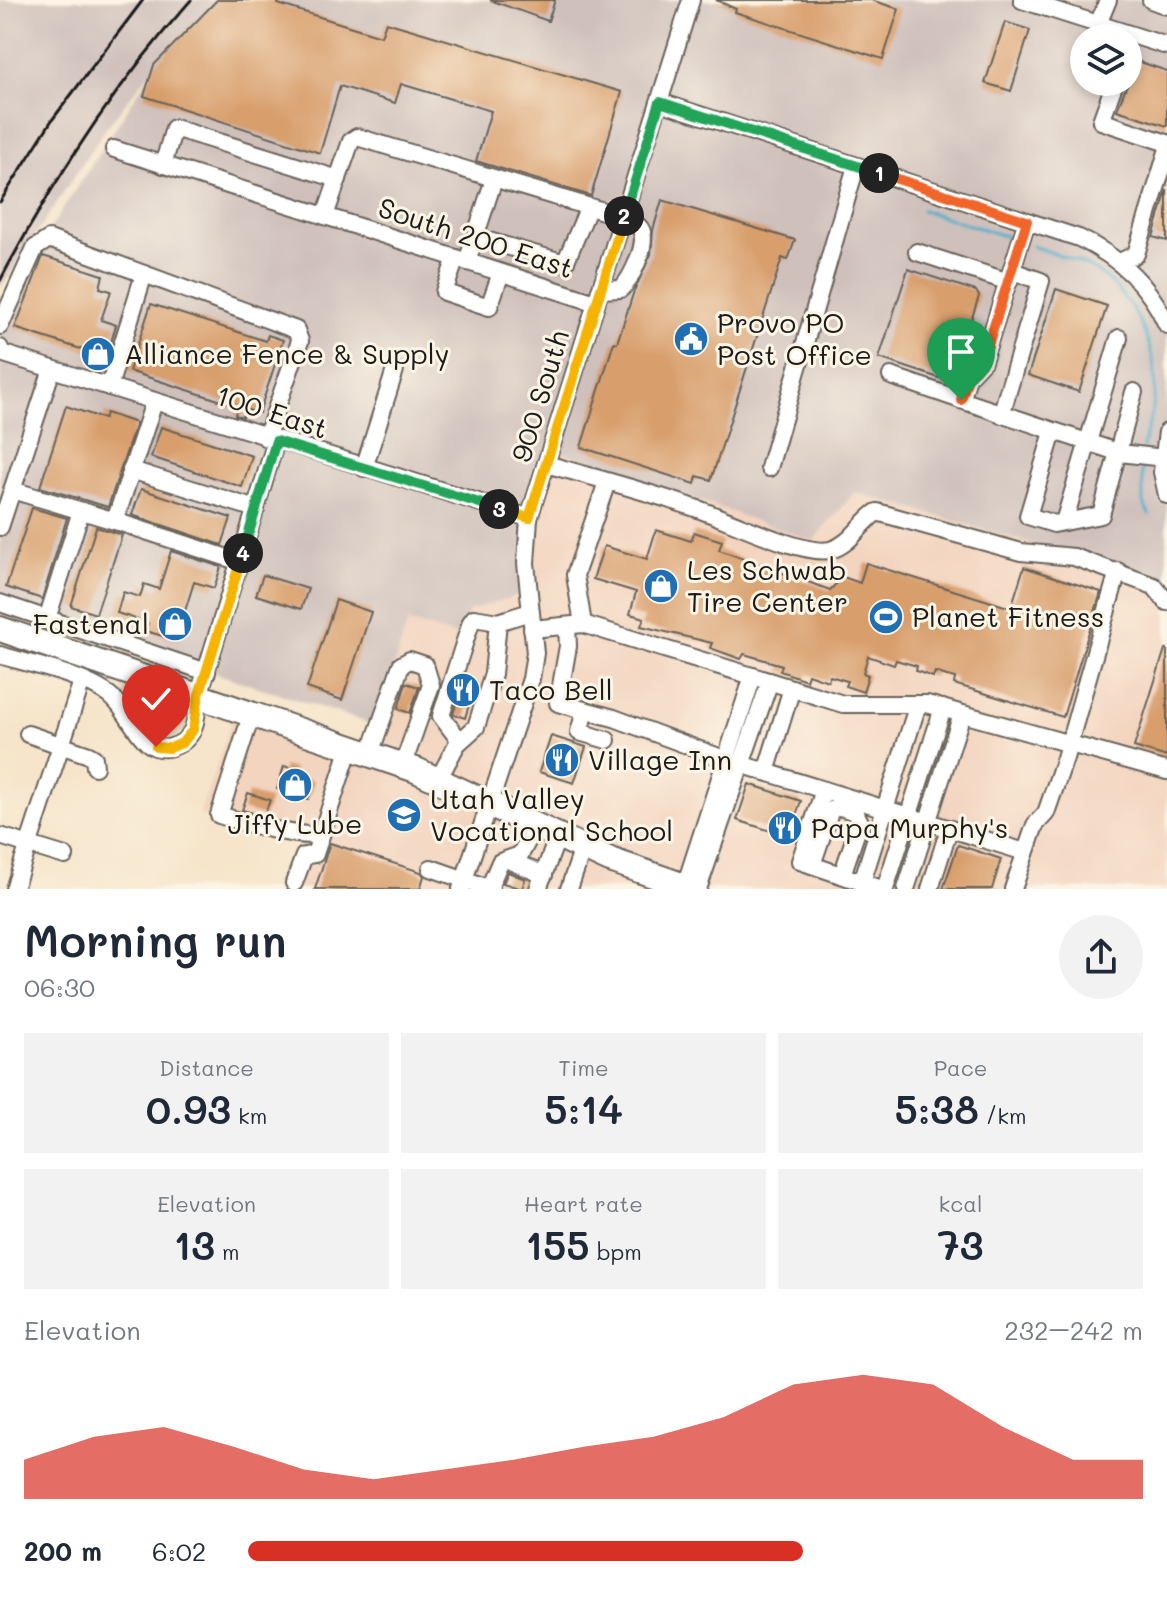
<!DOCTYPE html>
<meta charset="utf-8">
<style>
body{margin:0;font-family:Mali,sans-serif;background:#f2f2f3;color:#1f2937;height:100vh;display:flex;flex-direction:column;font-size:30px;white-space:nowrap}
*{box-sizing:border-box;margin:0}
p{font-size:26px;color:#747a83}
.icon{flex:none;width:44px;height:44px;fill:none;stroke:currentColor;stroke-width:2;stroke-linecap:round;stroke-linejoin:round}
.map{position:relative;height:889px;overflow:hidden}
.details{display:flex;flex-direction:column;background:#fff;flex:1}
.details>*{flex:none}
.controls{position:absolute;left:1070px;top:24px;display:grid;gap:16px}
.controls a{display:grid;place-items:center;width:72px;height:72px;border-radius:50%;background:#fff;box-shadow:0 4px 12px #0003;font-size:40px}
.pin{position:absolute;display:grid;place-items:center;width:68px;height:68px;color:#fff;margin:-82px -34px;border-radius:50% 50% 50% 0;rotate:-45deg;box-shadow:0 0 8px #0007}
.pin .icon{rotate:45deg}
.km{position:absolute;width:40px;height:40px;margin:-20px;border-radius:50%;background:#222;color:#fff;font-size:22px;line-height:40px;text-align:center}
.round{display:grid;place-items:center;flex:none;width:84px;height:84px;border-radius:42px;background:#f2f2f3}
.overview{display:flex;align-items:center;justify-content:space-between;height:136px;padding:0 24px}
h1{font-size:44px;font-weight:600;line-height:60px}
.metrics{display:grid;grid-template-columns:repeat(3,1fr);gap:12px;height:136px;padding:8px 24px}
.metrics div{display:grid;align-content:center;border-radius:0px;background:#f2f2f3;text-align:center}
.metrics b{font-size:40px;font-weight:600}
.metrics small{font-size:22px;font-weight:400}
.metrics p{font-size:22px}
.chart{height:224px;padding:16px 24px}
.chart p{display:flex;justify-content:space-between}
.chart svg{width:100%;height:144px;margin-top:8px;fill:#d93025;opacity:.7}
ul{padding:0 24px;list-style:none;font-size:26px}
li{display:grid;grid-template-columns:128px 96px 1fr;align-items:center;height:60px}
li i{height:20px;border-radius:10px;background:#d93025}
.map>svg:first-child{display:block}
</style>
<div class="map">
<svg width="1167" height="889" viewBox="0 0 1167 889">
<rect width="100%" height="100%" fill="#fcf5e5"/>
<filter id="ink" filterUnits="userSpaceOnUse"><feTurbulence type="fractalNoise" baseFrequency=".0125" numOctaves="2"/><feDisplacementMap in="SourceGraphic" scale="16" xChannelSelector="R" yChannelSelector="G"/><feConvolveMatrix kernelMatrix="1 2 1 2 8 2 1 2 1" color-interpolation-filters="sRGB"/></filter>
<filter id="wash" filterUnits="userSpaceOnUse"><feTurbulence type="fractalNoise" baseFrequency=".006" numOctaves="4" result="noise"/><feDisplacementMap in="SourceGraphic" scale="32" xChannelSelector="R" yChannelSelector="G"/><feGaussianBlur stdDeviation="1.8" result="paint"/><feColorMatrix in="noise" values="0 0 0 0 0 0 0 0 0 0 0 0 0 0 0 0 0 1.4 0 .05"/><feComposite in="paint" operator="in"/></filter>
<g filter="url(#wash)">
<rect width="100%" height="100%" fill="#f6e5cb"/>
<!-- built -->
<polygon fill="#f3d4bf" points="551,448 812,541 855,492 1167,583 1167,889 292,889 305,847 199,815 236,707 367,750 408,622 469,611 528,592 529,518"/>
<!-- industrial -->
<path fill="#cfc0bb" fill-rule="evenodd" d="M0,0H1167V583L855,492L813,541L551,448L529,518L528,592L469,611L461,637L408,622L375,725L0,603V307L157,63L103,132L0,289ZM1084,38H1128V82H1084Z"/>
<g fill="none" stroke-linecap="round" stroke-linejoin="round">
<!-- stream -->
<g stroke="#4aadca" stroke-width="3">
<polyline points="922,210 1011,238"/>
<path d="M1032,246C1054,254 1081,260 1100,274C1137,302 1160,352 1154,399C1153,415 1146,431 1143,447"/>
<polyline points="1142,463 1143,503 1149,514"/>
</g>
</g>
<g id="blocks">
<!-- building -->
<g fill="#d89e6c">
<polygon points="217,0 279,0 278,4 381,36 386,22 622,92 591,196 476,161 491,111 401,84 395,103 340,86 320,153 144,96 154,65"/>
<polygon points="490,0 555,0 548,21"/>
<polygon points="716,0 871,0 899,9 883,59 735,12 736,9"/>
<polygon points="1005,22 1030,30 1011,91 985,83"/>
<polygon points="1128,58 1167,71 1167,126 1117,110 1128,82"/>
<polygon points="1167,190 1167,241 1153,237"/>
<polygon points="662,200 795,240 788,260 782,258 711,480 697,476 695,484 581,447 614,342 617,343 634,291 651,254 653,230"/>
<polygon points="43,256 103,275 100,288 111,291 101,320 116,325 105,363 88,358 90,352 15,328"/>
<polygon points="908,269 976,291 979,296 951,382 879,358"/>
<polygon points="1056,289 1107,306 1079,392 1028,375"/>
<polygon points="151,304 266,341 268,335 283,340 259,413 245,409 243,417 235,415 237,406 129,371"/>
<polygon points="66,406 104,419 106,413 136,423 108,507 40,487"/>
<polygon points="161,427 252,456 242,487 151,457"/>
<polygon points="141,489 231,518 222,545 132,515"/>
<polygon points="32,508 67,518 42,599 6,587"/>
<polygon points="96,527 122,535 96,614 71,606"/>
<polygon points="656,530 691,541 694,532 722,541 719,550 830,590 843,577 860,583 866,563 1011,608 1024,567 1101,592 1063,717 954,684 955,678 947,676 935,672 933,677 916,671 917,666 896,660 894,665 868,656 863,673 868,675 863,692 845,686 847,681 830,676 828,681 808,674 806,680 780,671 782,665 744,654 741,659 710,648 712,643 641,626 644,618 630,614 636,592 593,579 604,546 647,559"/>
<polygon points="171,551 221,567 214,588 194,582 176,640 146,631 148,623 117,613 123,592 140,597 144,584 159,589"/>
<polygon points="263,575 308,589 301,609 256,595"/>
<polygon points="336,600 371,612 342,700 307,688"/>
<polygon points="1165,649 1167,649 1167,757 1134,747"/>
<polygon points="465,678 476,682 465,718 453,714"/>
<polygon points="406,683 419,687 410,713 398,709"/>
<polygon points="551,736 586,747 574,783 539,772"/>
<polygon points="284,766 294,769 292,774 314,781 308,799 277,789"/>
<polygon points="749,784 801,801 789,837 737,820"/>
<polygon points="248,793 270,800 264,816 242,810"/>
<polygon points="330,843 421,872 424,876 420,889 315,889"/>
<polygon points="958,845 1001,859 992,889 943,889"/>
<polygon points="508,872 525,879 522,889 503,883"/>
</g>
</g>
</g>
<g filter="url(#ink)">
<use href="#blocks" fill-opacity="0" stroke="#686259" stroke-width="2"/>
<g fill="none" stroke-linecap="round" stroke-linejoin="round">
<!-- minor casing -->
<g stroke="#686259" stroke-width="20">
<g id="minor">
<polyline points="1022,0 1167,46"/>
<polyline points="1151,0 1167,6"/>
<polyline points="1098,24 1108,0"/>
<polyline points="1115,82 1101,121 1167,143"/>
<path d="M660,102L1079,238C1119,257 1149,284 1167,325"/>
<path d="M114,149L325,216L351,141L357,137L623,217C629,220 637,223 640,228C650,242 631,279 621,289L600,290"/>
<polyline points="163,165 174,128 338,179"/>
<polyline points="325,216 596,303"/>
<polyline points="475,237 565,263 588,209"/>
<polyline points="917,252 1009,282"/>
<polyline points="456,258 444,292 489,307 501,273"/>
<polyline points="467,262 494,179"/>
<polyline points="1120,262 1136,254 1167,152"/>
<polyline points="0,326 35,248 49,239 296,330 300,341 266,438"/>
<polyline points="0,348 1,353 529,518"/>
<polyline points="891,376 961,400 968,377 983,361 1027,221"/>
<polyline points="109,387 144,274"/>
<polyline points="961,400 1120,453 1164,458"/>
<polyline points="154,402 115,521 240,562"/>
<polyline points="1001,415 1041,281 1012,271"/>
<polyline points="1053,432 1028,516 1054,524 1064,522 1119,338"/>
<polyline points="1167,432 1162,472 1167,495"/>
<path d="M546,464C596,478 646,491 695,508C725,518 803,556 830,550C851,545 860,523 877,512L1021,552L1074,557L1154,586L1167,602"/>
<polyline points="364,468 395,370"/>
<polyline points="769,468 856,166"/>
<polyline points="131,470 256,509"/>
<polyline points="12,490 115,521"/>
<polyline points="1064,522 1101,515 1134,392"/>
<polyline points="0,527 52,369"/>
<polyline points="0,603 207,672"/>
<polyline points="47,619 81,511"/>
<polyline points="583,624 575,575 607,482"/>
<polyline points="567,627 568,646 558,703 614,718 727,760 1025,852"/>
<polyline points="532,629 583,624 843,704 927,704 1167,771"/>
<path d="M0,655C33,665 70,672 100,689C123,701 128,722 145,740C158,755 183,748 192,731C197,722 197,706 199,695L276,441"/>
<polyline points="585,711 579,732 607,740"/>
<path d="M252,713L219,815C243,822 298,839 321,834"/>
<polyline points="28,734 89,755 94,758 95,767"/>
<polyline points="460,741 441,716 471,622 474,618 498,622"/>
<polyline points="370,754 401,665 410,660 425,665 431,685 403,765"/>
<polyline points="766,772 792,688"/>
<polyline points="438,780 457,744 476,727 493,674 498,622 530,612"/>
<polyline points="824,790 800,861 882,889"/>
<polyline points="0,836 65,856"/>
<polyline points="508,860 544,875"/>
<polyline points="812,865 830,812 837,806 855,812 860,822 842,875"/>
<polyline points="431,868 491,889"/>
<polyline points="862,882 918,704"/>
<polyline points="294,883 304,856 315,854 350,747"/>
<polyline points="685,886 753,676"/>
<polyline points="489,888 500,862 520,855 536,825"/>
<polyline points="14,889 82,681"/>
<polyline points="461,889 531,679 535,653 526,563 529,518 691,0"/>
<polyline points="538,889 558,836"/>
<polyline points="569,889 583,848"/>
<polyline points="698,889 770,681"/>
<polyline points="885,889 943,708"/>
<polyline points="906,889 962,714"/>
<polyline points="930,889 949,829"/>
<polyline points="1013,889 1035,825 1046,813 1065,758 1118,571"/>
</g>
</g>
<!-- highway casing -->
<g stroke="#686259" stroke-width="28">
<polyline id="highway" points="0,629 416,770 610,860 693,889"/>
</g>
<!-- minor -->
<use href="#minor" stroke="#fff" stroke-width="16"/>
<!-- highway -->
<use href="#highway" stroke="#fff" stroke-width="24"/>
<!-- rail -->
<g stroke="#1c1c1c" stroke-width="3">
<polyline points="0,202 52,120 143,0"/>
<path d="M0,281C53,180 115,85 191,0"/>
</g>
</g>
</g>
<g fill="none" stroke-linecap="round" stroke-linejoin="round" filter="url(#ink)">
<!-- split-1 casing -->
<g stroke="#fff" stroke-width="16">
<polyline id="split-1" points="879,173 1027,221 983,361 968,377 961,400"/>
</g>
<!-- split-2 casing -->
<g stroke="#fff" stroke-width="16">
<polyline id="split-2" points="624,216 660,102 879,173"/>
</g>
<!-- split-3 casing -->
<g stroke="#fff" stroke-width="16">
<polyline id="split-3" points="499,509 529,518 624,216"/>
</g>
<!-- split-4 casing -->
<g stroke="#fff" stroke-width="16">
<polyline id="split-4" points="243,553 276,441 499,509"/>
</g>
<!-- split-5 casing -->
<g stroke="#fff" stroke-width="16">
<polyline id="split-5" points="156,747 170,748 182,743 193,730 199,695 243,553"/>
</g>
<!-- split-1 -->
<use href="#split-1" stroke="#f0652b" stroke-width="10"/>
<!-- split-2 -->
<use href="#split-2" stroke="#22a559" stroke-width="10"/>
<!-- split-3 -->
<use href="#split-3" stroke="#f5b400" stroke-width="10"/>
<!-- split-4 -->
<use href="#split-4" stroke="#22a559" stroke-width="10"/>
<!-- split-5 -->
<use href="#split-5" stroke="#f5b400" stroke-width="10"/>
</g>
<!-- icons -->
<defs>
<g id="civic-disc" transform="scale(1.8)"><circle r="9.5" fill="#1f6fb2" stroke="#fcf5e5"/><path d="M-.6-6.5H3V-4.5H.6V-3L4-1V1h2V6H-6V1h2V-1L-.6-3ZM-1.2 2.5V6h2.4V2.5Z" fill="#fff"/></g>
<g id="shop-disc" transform="scale(1.8)"><circle r="9.5" fill="#1f6fb2" stroke="#fcf5e5"/><path d="M-5-2.5h2.3a2.7 3.5 0 0 1 5.4 0H5L5.5 6h-11ZM-1.5-2.5h3a1.5 2.3 0 0 0-3 0Z" fill="#fff"/></g>
<g id="stadium-disc" transform="scale(1.8)"><circle r="9.5" fill="#1f6fb2" stroke="#fcf5e5"/><path d="M0-5a6.5 5 0 1 0 0 10a6.5 5 0 1 0 0-10ZM-3.5-1.8h7v3.6h-7Z" fill="#fff"/></g>
<g id="restaurant-disc" transform="scale(1.8)"><circle r="9.5" fill="#1f6fb2" stroke="#fcf5e5"/><path d="M-5-6h1v4h1v-4h1v4h1v-4h1v5L-1.5 .5V6h-2V.5L-5-1ZM5-6V6H3V1.5H1.5Q1.5-4 5-6Z" fill="#fff"/></g>
<g id="school-disc" transform="scale(1.8)"><circle r="9.5" fill="#1f6fb2" stroke="#fcf5e5"/><path d="M0-5L7-2L0 1L-7-2ZM-4 1L0 2.5L4 1V4Q0 6-4 4Z" fill="#fff"/></g>
</defs>
<g fill-rule="evenodd">
<use href="#civic-disc" x="691" y="339"/>
<use href="#shop-disc" x="98" y="354"/>
<use href="#shop-disc" x="661" y="586"/>
<use href="#stadium-disc" x="886" y="617"/>
<use href="#shop-disc" x="175" y="624"/>
<use href="#restaurant-disc" x="463" y="690"/>
<use href="#restaurant-disc" x="562" y="760"/>
<use href="#shop-disc" x="295" y="785"/>
<use href="#school-disc" x="404" y="815"/>
<use href="#restaurant-disc" x="785" y="828"/>
</g>
<g text-anchor="middle" stroke-width="6" stroke-linejoin="round" paint-order="stroke">
<!-- street labels -->
<g font-size="28" fill="#1c1c1c" stroke="#fcf5e5">
<text transform="translate(476 238) rotate(18)" y="10">South 200 East</text>
<text transform="translate(540 396) rotate(-73)" y="10">900 South</text>
<text transform="translate(272 412) rotate(18)" y="10">100 East</text>
</g>
<!-- poi labels -->
<g font-size="28" fill="#1c1c1c" stroke="#fcf5e5" text-anchor="start">
<text x="717" y="333">Provo PO<tspan x="717" dy="32">Post Office</tspan></text>
<text x="124" y="364">Alliance Fence &amp; Supply</text>
<text x="687" y="580">Les Schwab<tspan x="687" dy="32">Tire Center</tspan></text>
<text x="912" y="627">Planet Fitness</text>
<text x="149" y="634" text-anchor="end">Fastenal</text>
<text x="489" y="700">Taco Bell</text>
<text x="588" y="770">Village Inn</text>
<text x="430" y="809">Utah Valley<tspan x="430" dy="32">Vocational School</tspan></text>
<text x="295" y="834" text-anchor="middle">Jiffy Lube</text>
<text x="811" y="838">Papa Murphy's</text>
</g>
</g>
</svg>
<div class="controls">
<a><svg class="icon" aria-label="layers" viewBox="0 0 24 24"><path d="M12 4l9 5-9 5-9-5zM3 14l9 5 9-5"/></svg></a>
</div>
<div class="pin" style="left:961px;top:400px;background:#1e9e55"><svg class="icon" aria-label="arrive" viewBox="0 0 24 24"><path d="M6 21V4h12l-3 4 3 4H6"/></svg></div>
<div class="pin" style="left:156px;top:747px;background:#d93025"><svg class="icon" aria-label="check" viewBox="0 0 24 24"><path d="M5 12l5 5 9-10"/></svg></div>
<b class="km" style="left:879px;top:173px">1</b>
<b class="km" style="left:624px;top:216px">2</b>
<b class="km" style="left:499px;top:509px">3</b>
<b class="km" style="left:243px;top:553px">4</b>
</div>
<section class="details">
<div class="overview"><div><h1>Morning run</h1><p>06:30</p></div><a class="round"><svg class="icon" aria-label="share" viewBox="0 0 24 24"><path d="M12 15V3M7 8l5-5 5 5M5 13v7h14v-7"/></svg></a></div>
<div class="metrics">
<div><p>Distance</p><b>0.93<small> km</small></b></div>
<div><p>Time</p><b>5:14</b></div>
<div><p>Pace</p><b>5:38<small> /km</small></b></div>
</div>
<div class="metrics">
<div><p>Elevation</p><b>13<small> m</small></b></div>
<div><p>Heart rate</p><b>155<small> bpm</small></b></div>
<div><p>kcal</p><b>73</b></div>
</div>
<div class="chart"><p><span>Elevation</span>232–242 m</p>
<svg viewBox="0 0 160 44" preserveAspectRatio="none"><path d="M0 44V32L10 25L20 22L30 28L40 35L50 38L60 35L70 32L80 28L90 25L100 19L110 9L120 6L130 9L140 22L150 32L160 32V44z"/></svg>
</div>
<ul>
<li><b>200 m</b>6:02<i style="width:62%"></i></li>
</ul>
</section>
